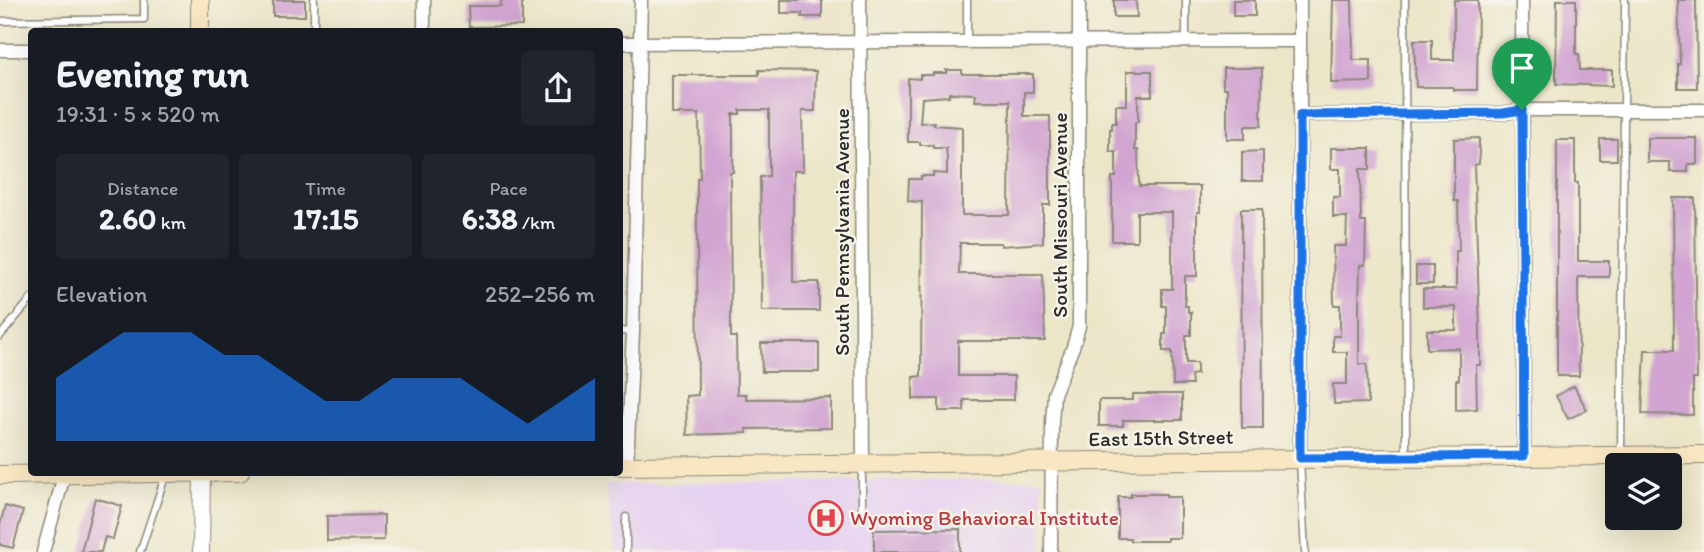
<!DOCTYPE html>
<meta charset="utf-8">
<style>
body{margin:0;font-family:Itim,sans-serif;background:#20242c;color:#f1f3f6;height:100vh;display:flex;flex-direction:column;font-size:26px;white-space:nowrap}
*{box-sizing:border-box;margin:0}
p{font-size:23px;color:#9ea1a6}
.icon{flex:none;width:38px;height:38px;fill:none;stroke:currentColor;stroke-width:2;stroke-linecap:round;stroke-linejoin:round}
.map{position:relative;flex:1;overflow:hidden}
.drawer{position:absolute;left:28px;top:28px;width:595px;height:448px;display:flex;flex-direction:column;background:#171b24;border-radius:7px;box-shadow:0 7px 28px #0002}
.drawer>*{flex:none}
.buttons{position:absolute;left:1605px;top:453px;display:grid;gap:14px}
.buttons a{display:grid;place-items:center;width:77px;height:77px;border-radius:7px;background:#171b24;box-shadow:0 7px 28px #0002;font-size:35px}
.pin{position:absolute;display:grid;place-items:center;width:60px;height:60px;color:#fff;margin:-72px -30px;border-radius:50% 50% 50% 0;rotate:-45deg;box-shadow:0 0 7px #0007}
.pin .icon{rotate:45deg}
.round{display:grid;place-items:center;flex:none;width:74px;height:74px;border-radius:7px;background:#20242c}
.overview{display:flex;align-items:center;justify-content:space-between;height:119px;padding:0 28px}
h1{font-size:38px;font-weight:800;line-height:52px}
.stats{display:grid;grid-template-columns:repeat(3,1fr);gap:10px;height:119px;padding:7px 28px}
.stats div{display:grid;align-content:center;border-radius:7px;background:#20242c;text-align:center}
.stats b{font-size:30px;font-weight:800}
.stats small{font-size:19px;font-weight:400}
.stats p{font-size:19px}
.chart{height:196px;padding:14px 28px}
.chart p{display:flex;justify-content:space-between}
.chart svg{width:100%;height:126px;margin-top:7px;fill:#1a73e8;opacity:.7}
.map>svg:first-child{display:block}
</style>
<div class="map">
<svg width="1704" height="552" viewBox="0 0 1704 552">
<rect width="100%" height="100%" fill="#f7f3e8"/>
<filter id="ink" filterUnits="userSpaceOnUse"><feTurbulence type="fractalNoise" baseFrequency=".0143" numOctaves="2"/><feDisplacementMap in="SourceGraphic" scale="14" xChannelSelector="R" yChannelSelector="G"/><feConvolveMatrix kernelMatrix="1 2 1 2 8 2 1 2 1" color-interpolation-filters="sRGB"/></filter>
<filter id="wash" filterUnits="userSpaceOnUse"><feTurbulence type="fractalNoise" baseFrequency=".00686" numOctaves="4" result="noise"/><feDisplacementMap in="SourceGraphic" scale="28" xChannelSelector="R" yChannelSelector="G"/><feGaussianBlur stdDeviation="1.57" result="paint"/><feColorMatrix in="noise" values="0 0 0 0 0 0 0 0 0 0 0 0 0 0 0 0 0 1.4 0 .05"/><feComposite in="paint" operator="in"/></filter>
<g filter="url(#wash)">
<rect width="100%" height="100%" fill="#ece6c9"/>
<!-- built -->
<polygon fill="#e6d2f0" points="1042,479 1043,552 616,552 605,484"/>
<g id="blocks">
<!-- building -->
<g fill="#d1a4d2" fill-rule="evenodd">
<rect x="273" y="0" width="32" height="16"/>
<polygon points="501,0 522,0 522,26 469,27 468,6 501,6"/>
<polygon points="781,0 822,0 822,17 802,17 802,13 781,13"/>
<polygon points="1114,0 1136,0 1137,17 1114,17"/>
<rect x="1233" y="0" width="22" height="16"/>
<polygon points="1333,0 1352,0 1353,60 1371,60 1371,82 1331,83"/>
<polygon points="1454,0 1478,0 1477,90 1453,90 1453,87 1416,87 1414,40 1432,40 1432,60 1454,60"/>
<polygon points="1557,0 1576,0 1576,54 1579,54 1580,70 1612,70 1612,86 1556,84"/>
<polygon points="1678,0 1696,0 1697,88 1678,88 1678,64 1680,64"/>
<polygon points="1223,68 1262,68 1261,126 1245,126 1245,139 1227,139 1227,88 1223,88"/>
<polygon points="759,70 816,71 815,111 802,111 803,171 793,171 793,282 819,282 819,311 762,311 760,177 769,176 769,110 740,110 740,114 733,114 733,172 730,172 731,337 736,337 737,394 746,394 746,399 831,398 831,428 746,429 747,433 687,435 686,396 698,395 697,231 697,178 700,178 699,114 672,114 672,75 759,75"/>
<path d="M946,70H962V74H1033V92H1024V116H1050V205H1043V243L1001,246V243H960L959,274H1043L1045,341H958V376H1014V400H964V411H939V399H913V377L921,376L922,202L908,201L909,179H921V176H933V173L947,174V159L946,148H933V145H920V142H908V78L920,79V75H933V73H946ZM949,93L976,94L975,101H1010L1009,215H962V127L934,125V122L920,123L922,98L949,96Z"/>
<polygon points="1127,71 1152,71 1152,96 1138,96 1138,122 1135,122 1135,150 1138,150 1139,186 1200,186 1200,212 1197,212 1197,276 1185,276 1185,306 1188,306 1188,312 1191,312 1191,335 1186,335 1186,363 1197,363 1197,374 1191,375 1192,385 1173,385 1172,351 1163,351 1163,334 1166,334 1166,306 1162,306 1162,289 1172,289 1172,212 1137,212 1137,241 1112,241 1112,177 1116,177 1116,152 1110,152 1110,129 1112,129 1112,123 1116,123 1116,105 1127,105"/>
<polygon points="1479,138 1479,164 1474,165 1480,330 1480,365 1476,365 1477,409 1456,410 1456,380 1459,380 1459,348 1427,349 1427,330 1456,330 1456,307 1423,307 1423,289 1456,289 1456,251 1459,251 1458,201 1454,201 1454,139"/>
<polygon points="1647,138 1697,138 1697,164 1688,164 1688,172 1670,172 1670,162 1647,162"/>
<rect x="1600" y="139" width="17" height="21"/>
<polygon points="1557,140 1575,140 1575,183 1578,183 1578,261 1609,261 1609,277 1578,277 1579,376 1557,376"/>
<polygon points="1331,148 1370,148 1370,169 1360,169 1361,222 1366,222 1365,265 1360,265 1359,305 1359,364 1367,364 1368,403 1334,404 1333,384 1347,384 1347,352 1333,352 1333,336 1340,336 1340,305 1334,305 1333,246 1346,246 1347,217 1333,217 1333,197 1340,197 1340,169 1331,169"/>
<polygon points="1263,151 1263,181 1242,181 1242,152"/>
<polygon points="1673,198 1695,198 1697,379 1693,379 1693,415 1642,414 1645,350 1674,350"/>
<polygon points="1241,209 1262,209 1263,428 1242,428"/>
<rect x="1416" y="266" width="17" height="18"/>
<polygon points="761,343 819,343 819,372 762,372"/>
<polygon points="1574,386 1587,410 1568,419 1556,396"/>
<polygon points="1133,394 1182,394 1182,420 1123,420 1123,426 1099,426 1099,400 1133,400"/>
<polygon points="1131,494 1166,494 1166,497 1180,497 1180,538 1167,538 1167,541 1130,541 1130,538 1118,538 1118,497 1131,497"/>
<polygon points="95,498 122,506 113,539 105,537 101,552 81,552"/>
<polygon points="5,506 23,511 13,548 0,545 0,525"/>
<polygon points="384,515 384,540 327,541 327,516"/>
<polygon points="960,529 960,552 874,552 874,530"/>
</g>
</g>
</g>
<g filter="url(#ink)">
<use href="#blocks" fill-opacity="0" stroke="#8c887a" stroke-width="2"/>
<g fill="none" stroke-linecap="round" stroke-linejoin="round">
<!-- service casing -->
<g stroke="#8c887a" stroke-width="9">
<g id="service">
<polyline points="314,0 314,32"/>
<polyline points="1405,0 1406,455"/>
<polyline points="0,21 144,19 144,0"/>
<polyline points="1186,41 1186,0"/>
<polyline points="967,43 967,0"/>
<polyline points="620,331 633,332"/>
<polyline points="0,336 32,298"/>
<polyline points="1621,454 1625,0"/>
<polyline points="1300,460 1305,552"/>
<polyline points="862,514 862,466"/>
<polyline points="140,552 166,474"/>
<polyline points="626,552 626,517"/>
</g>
</g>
<!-- minor casing -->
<g stroke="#8c887a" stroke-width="15">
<g id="minor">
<polyline points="424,0 424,32"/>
<polyline points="860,0 863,464"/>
<polyline points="1300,0 1300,458"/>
<polyline points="1522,0 1524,456"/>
<polyline points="620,43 1300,41"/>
<polyline points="0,50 32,50"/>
<polyline points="1300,115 1503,113 1523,110 1704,110"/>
<polyline points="627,466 633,332 641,0"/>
<polyline points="43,552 65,472"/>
<polyline points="1051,552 1052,423 1054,394 1073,347 1079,326 1079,0"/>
</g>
</g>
<!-- tertiary casing -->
<g stroke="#8c887a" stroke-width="18">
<polyline id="tertiary" points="201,552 202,473"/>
</g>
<!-- secondary casing -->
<g stroke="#8c887a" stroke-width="20">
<g id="secondary">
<polyline points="200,0 200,32"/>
<polyline points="620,466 1704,455"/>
<polyline points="0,475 240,472"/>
</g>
</g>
<!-- service -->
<use href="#service" stroke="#fff" stroke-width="6"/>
<!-- minor -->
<use href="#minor" stroke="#fff" stroke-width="12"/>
<!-- tertiary -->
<use href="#tertiary" stroke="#fff" stroke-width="16"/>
<!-- secondary -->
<use href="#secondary" stroke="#f9e7c3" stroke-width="18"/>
</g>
</g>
<g fill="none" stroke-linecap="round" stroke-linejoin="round" filter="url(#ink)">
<!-- route casing -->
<g stroke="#fff" stroke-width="14">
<polygon id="route" points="1522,110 1524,456 1300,458 1300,115 1503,113"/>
</g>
<!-- route -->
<use href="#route" stroke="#1a73e8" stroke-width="9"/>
</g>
<!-- icons -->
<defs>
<g id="hospital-ring" transform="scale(1.75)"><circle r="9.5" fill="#f7f3e8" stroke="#e0444e" stroke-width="1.5"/><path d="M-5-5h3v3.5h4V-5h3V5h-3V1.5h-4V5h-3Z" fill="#e0444e"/></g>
</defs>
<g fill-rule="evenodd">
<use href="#hospital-ring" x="826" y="518"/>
</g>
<g text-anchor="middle" stroke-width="5" stroke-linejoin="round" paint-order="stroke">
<!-- street labels -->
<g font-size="21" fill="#2b2b2b" stroke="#f7f3e8">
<text transform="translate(1060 215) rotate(-90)" y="7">South Missouri Avenue</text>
<text transform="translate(842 232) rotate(-90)" y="7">South Pennsylvania Avenue</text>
<text transform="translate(1161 438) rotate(-1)" y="7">East 15th Street</text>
</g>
<!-- health labels -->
<g font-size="21" fill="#be3a42" stroke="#f7f3e8" text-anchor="start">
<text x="850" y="525">Wyoming Behavioral Institute</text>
</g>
</g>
</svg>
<div class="buttons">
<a><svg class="icon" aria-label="layers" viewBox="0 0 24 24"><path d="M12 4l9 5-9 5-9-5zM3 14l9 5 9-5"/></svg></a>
</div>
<div class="pin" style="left:1522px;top:110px;background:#1e9e55"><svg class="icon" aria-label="arrive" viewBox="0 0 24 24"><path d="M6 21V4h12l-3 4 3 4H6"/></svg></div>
<section class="drawer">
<div class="overview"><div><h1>Evening run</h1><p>19:31 · 5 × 520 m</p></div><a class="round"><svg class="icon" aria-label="share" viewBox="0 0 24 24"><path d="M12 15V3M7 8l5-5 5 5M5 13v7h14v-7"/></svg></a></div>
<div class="stats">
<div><p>Distance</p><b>2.60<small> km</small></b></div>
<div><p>Time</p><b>17:15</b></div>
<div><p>Pace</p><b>6:38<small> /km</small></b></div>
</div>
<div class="chart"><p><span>Elevation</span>252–256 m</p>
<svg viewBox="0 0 160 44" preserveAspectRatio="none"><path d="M0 44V22L10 14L20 6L30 6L40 6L50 14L60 14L70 22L80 30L90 30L100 22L110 22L120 22L130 30L140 38L150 30L160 22V44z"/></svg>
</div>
</section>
</div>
